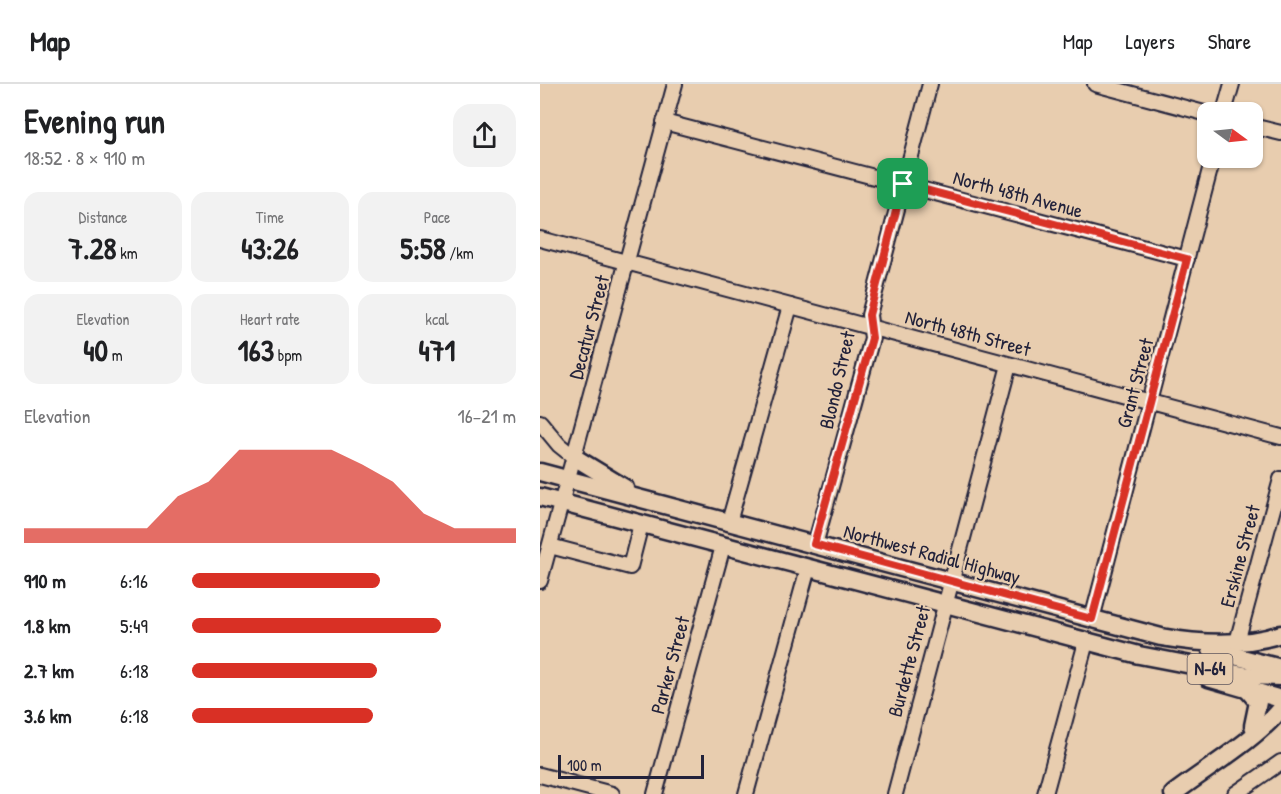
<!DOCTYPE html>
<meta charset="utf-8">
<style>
body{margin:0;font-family:"Patrick Hand",sans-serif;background:#f2f2f2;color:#202124;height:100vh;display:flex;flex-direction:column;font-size:22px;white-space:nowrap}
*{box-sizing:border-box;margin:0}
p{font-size:20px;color:#757577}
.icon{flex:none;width:33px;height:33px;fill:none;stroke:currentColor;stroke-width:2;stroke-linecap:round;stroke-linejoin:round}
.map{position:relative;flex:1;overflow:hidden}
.panel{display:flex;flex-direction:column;background:#fff;width:540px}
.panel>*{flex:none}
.needle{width:39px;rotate:105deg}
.buttons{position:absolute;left:657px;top:18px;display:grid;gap:12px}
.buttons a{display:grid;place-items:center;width:66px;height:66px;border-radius:12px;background:#fff;box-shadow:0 2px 4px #0004;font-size:30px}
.scale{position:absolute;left:18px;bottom:15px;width:146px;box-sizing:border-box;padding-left:6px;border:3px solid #22223b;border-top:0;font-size:16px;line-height:21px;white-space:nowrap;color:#22223b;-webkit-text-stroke:4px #e8cdaf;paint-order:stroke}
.pin{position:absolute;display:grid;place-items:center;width:51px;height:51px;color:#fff;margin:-26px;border-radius:12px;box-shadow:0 3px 9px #0006}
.round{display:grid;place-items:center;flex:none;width:63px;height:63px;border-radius:18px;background:#f2f2f2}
.overview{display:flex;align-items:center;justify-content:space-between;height:102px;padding:0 24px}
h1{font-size:33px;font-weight:800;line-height:45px}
.figures{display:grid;grid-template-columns:repeat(3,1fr);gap:9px;height:102px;padding:6px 24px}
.figures div{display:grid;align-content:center;border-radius:15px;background:#f2f2f2;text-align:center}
.figures b{font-size:30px;font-weight:800}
.figures small{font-size:16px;font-weight:400}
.figures p{font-size:16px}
.chart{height:168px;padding:12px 24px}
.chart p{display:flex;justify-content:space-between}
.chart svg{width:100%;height:108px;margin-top:6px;fill:#d93025;opacity:.7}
ul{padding:0 24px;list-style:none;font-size:20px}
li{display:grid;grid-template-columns:96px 72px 1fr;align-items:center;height:45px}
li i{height:15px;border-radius:8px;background:#d93025}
header{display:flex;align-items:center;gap:36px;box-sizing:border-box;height:84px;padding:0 30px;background:#fff;border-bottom:2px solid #e0e0e0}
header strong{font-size:28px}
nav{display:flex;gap:33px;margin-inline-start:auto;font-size:21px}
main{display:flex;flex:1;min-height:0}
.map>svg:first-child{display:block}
</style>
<header>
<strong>Map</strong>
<nav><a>Map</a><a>Layers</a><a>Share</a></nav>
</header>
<main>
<section class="panel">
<div class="overview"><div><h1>Evening run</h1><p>18:52 · 8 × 910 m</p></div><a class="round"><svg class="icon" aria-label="share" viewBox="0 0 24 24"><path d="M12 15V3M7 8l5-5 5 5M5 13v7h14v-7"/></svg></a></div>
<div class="figures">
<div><p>Distance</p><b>7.28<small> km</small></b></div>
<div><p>Time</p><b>43:26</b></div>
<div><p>Pace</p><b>5:58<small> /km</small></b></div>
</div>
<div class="figures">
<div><p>Elevation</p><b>40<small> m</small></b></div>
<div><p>Heart rate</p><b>163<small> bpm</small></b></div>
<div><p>kcal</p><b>471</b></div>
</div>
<div class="chart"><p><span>Elevation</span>16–21 m</p>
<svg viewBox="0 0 160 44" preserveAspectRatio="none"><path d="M0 44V38L10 38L20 38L30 38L40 38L50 25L60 19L70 6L80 6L90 6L100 6L110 12L120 19L130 32L140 38L150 38L160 38V44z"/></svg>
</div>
<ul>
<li><b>910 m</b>6:16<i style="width:58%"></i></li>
<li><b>1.8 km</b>5:49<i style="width:77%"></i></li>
<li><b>2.7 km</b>6:18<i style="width:57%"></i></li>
<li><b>3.6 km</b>6:18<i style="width:56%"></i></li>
</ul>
</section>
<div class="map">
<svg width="741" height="710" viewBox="0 0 741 710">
<rect width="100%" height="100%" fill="#e8cdaf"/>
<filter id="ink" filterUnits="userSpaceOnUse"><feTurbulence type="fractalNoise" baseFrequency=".0167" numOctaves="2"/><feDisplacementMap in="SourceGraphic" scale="12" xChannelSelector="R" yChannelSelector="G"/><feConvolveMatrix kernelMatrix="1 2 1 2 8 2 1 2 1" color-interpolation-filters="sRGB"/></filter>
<g filter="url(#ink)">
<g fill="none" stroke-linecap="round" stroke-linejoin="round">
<!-- minor casing -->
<g stroke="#22223b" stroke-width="18">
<g id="minor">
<polyline points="555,0 668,30"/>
<polyline points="684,28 692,0"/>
<polyline points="124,38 647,175"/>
<polyline points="712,42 741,49"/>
<polyline points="0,155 741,353"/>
<polyline points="0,338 19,361 34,373"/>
<polyline points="189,438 250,222"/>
<polyline points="275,461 332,254 329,231 390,0"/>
<polyline points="10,462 90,483 101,440"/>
<polyline points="0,497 135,0"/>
<polyline points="552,535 673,74"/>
<polyline points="697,558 741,395"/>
<polyline points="0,691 72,710"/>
<polyline points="115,710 183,462"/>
<polyline points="206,710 268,484"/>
<polyline points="355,710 469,281"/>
<polyline points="505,710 546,558"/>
<polyline points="695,710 741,678"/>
</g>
</g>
<!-- major casing -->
<g stroke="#22223b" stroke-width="21">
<g id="major">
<polyline points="34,373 85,404"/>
<path d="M0,388L621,553C660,560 702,563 741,550"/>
<polyline points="0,413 599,571 709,592 741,593"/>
<polyline points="671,566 741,584"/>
<polyline points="668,594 741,615"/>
<polyline points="707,605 718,618 713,642"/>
<path d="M633,710C667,684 714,657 741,625"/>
</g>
</g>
<!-- minor -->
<use href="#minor" stroke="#e8cdaf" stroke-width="14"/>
<!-- major -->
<use href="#major" stroke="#e8cdaf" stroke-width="16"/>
</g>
</g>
<g fill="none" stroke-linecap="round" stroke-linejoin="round" filter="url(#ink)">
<!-- route casing -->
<g stroke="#fff" stroke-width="12">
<polygon id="route" points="363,100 647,175 552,535 274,460 332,254 329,231"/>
</g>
<!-- route -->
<use href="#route" stroke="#d93025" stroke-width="8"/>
</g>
<g text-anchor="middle" stroke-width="4.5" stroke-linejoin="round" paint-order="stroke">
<!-- shield labels -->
<rect fill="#e8cdaf" stroke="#5d555e" stroke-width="1.5" x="647.5" y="570" width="45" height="30" rx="4.5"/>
<g font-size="18" font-weight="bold" fill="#22223b">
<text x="670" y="591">N-64</text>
</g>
<!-- street labels -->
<g font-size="20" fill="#22223b" stroke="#e8cdaf">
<text transform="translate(478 110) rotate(15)" y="7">North 48th Avenue</text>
<text transform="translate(49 243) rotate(-75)" y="7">Decatur Street</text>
<text transform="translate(428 249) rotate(15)" y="7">North 48th Street</text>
<text transform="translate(297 296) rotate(-77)" y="7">Blondo Street</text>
<text transform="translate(595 299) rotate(-75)" y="7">Grant Street</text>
<text transform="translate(392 470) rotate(15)" y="7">Northwest Radial Highway</text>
<text transform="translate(700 472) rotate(-75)" y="7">Erskine Street</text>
<text transform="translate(369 577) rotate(-75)" y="7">Burdette Street</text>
<text transform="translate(130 581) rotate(-75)" y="7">Parker Street</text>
</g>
</g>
</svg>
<div class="buttons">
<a><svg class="needle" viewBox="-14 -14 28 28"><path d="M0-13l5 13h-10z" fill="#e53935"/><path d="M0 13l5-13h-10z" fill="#757577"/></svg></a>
</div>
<div class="scale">100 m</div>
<div class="pin" style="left:363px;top:100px;background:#1e9e55"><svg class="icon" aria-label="arrive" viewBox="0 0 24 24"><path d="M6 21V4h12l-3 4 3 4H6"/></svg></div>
</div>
</main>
